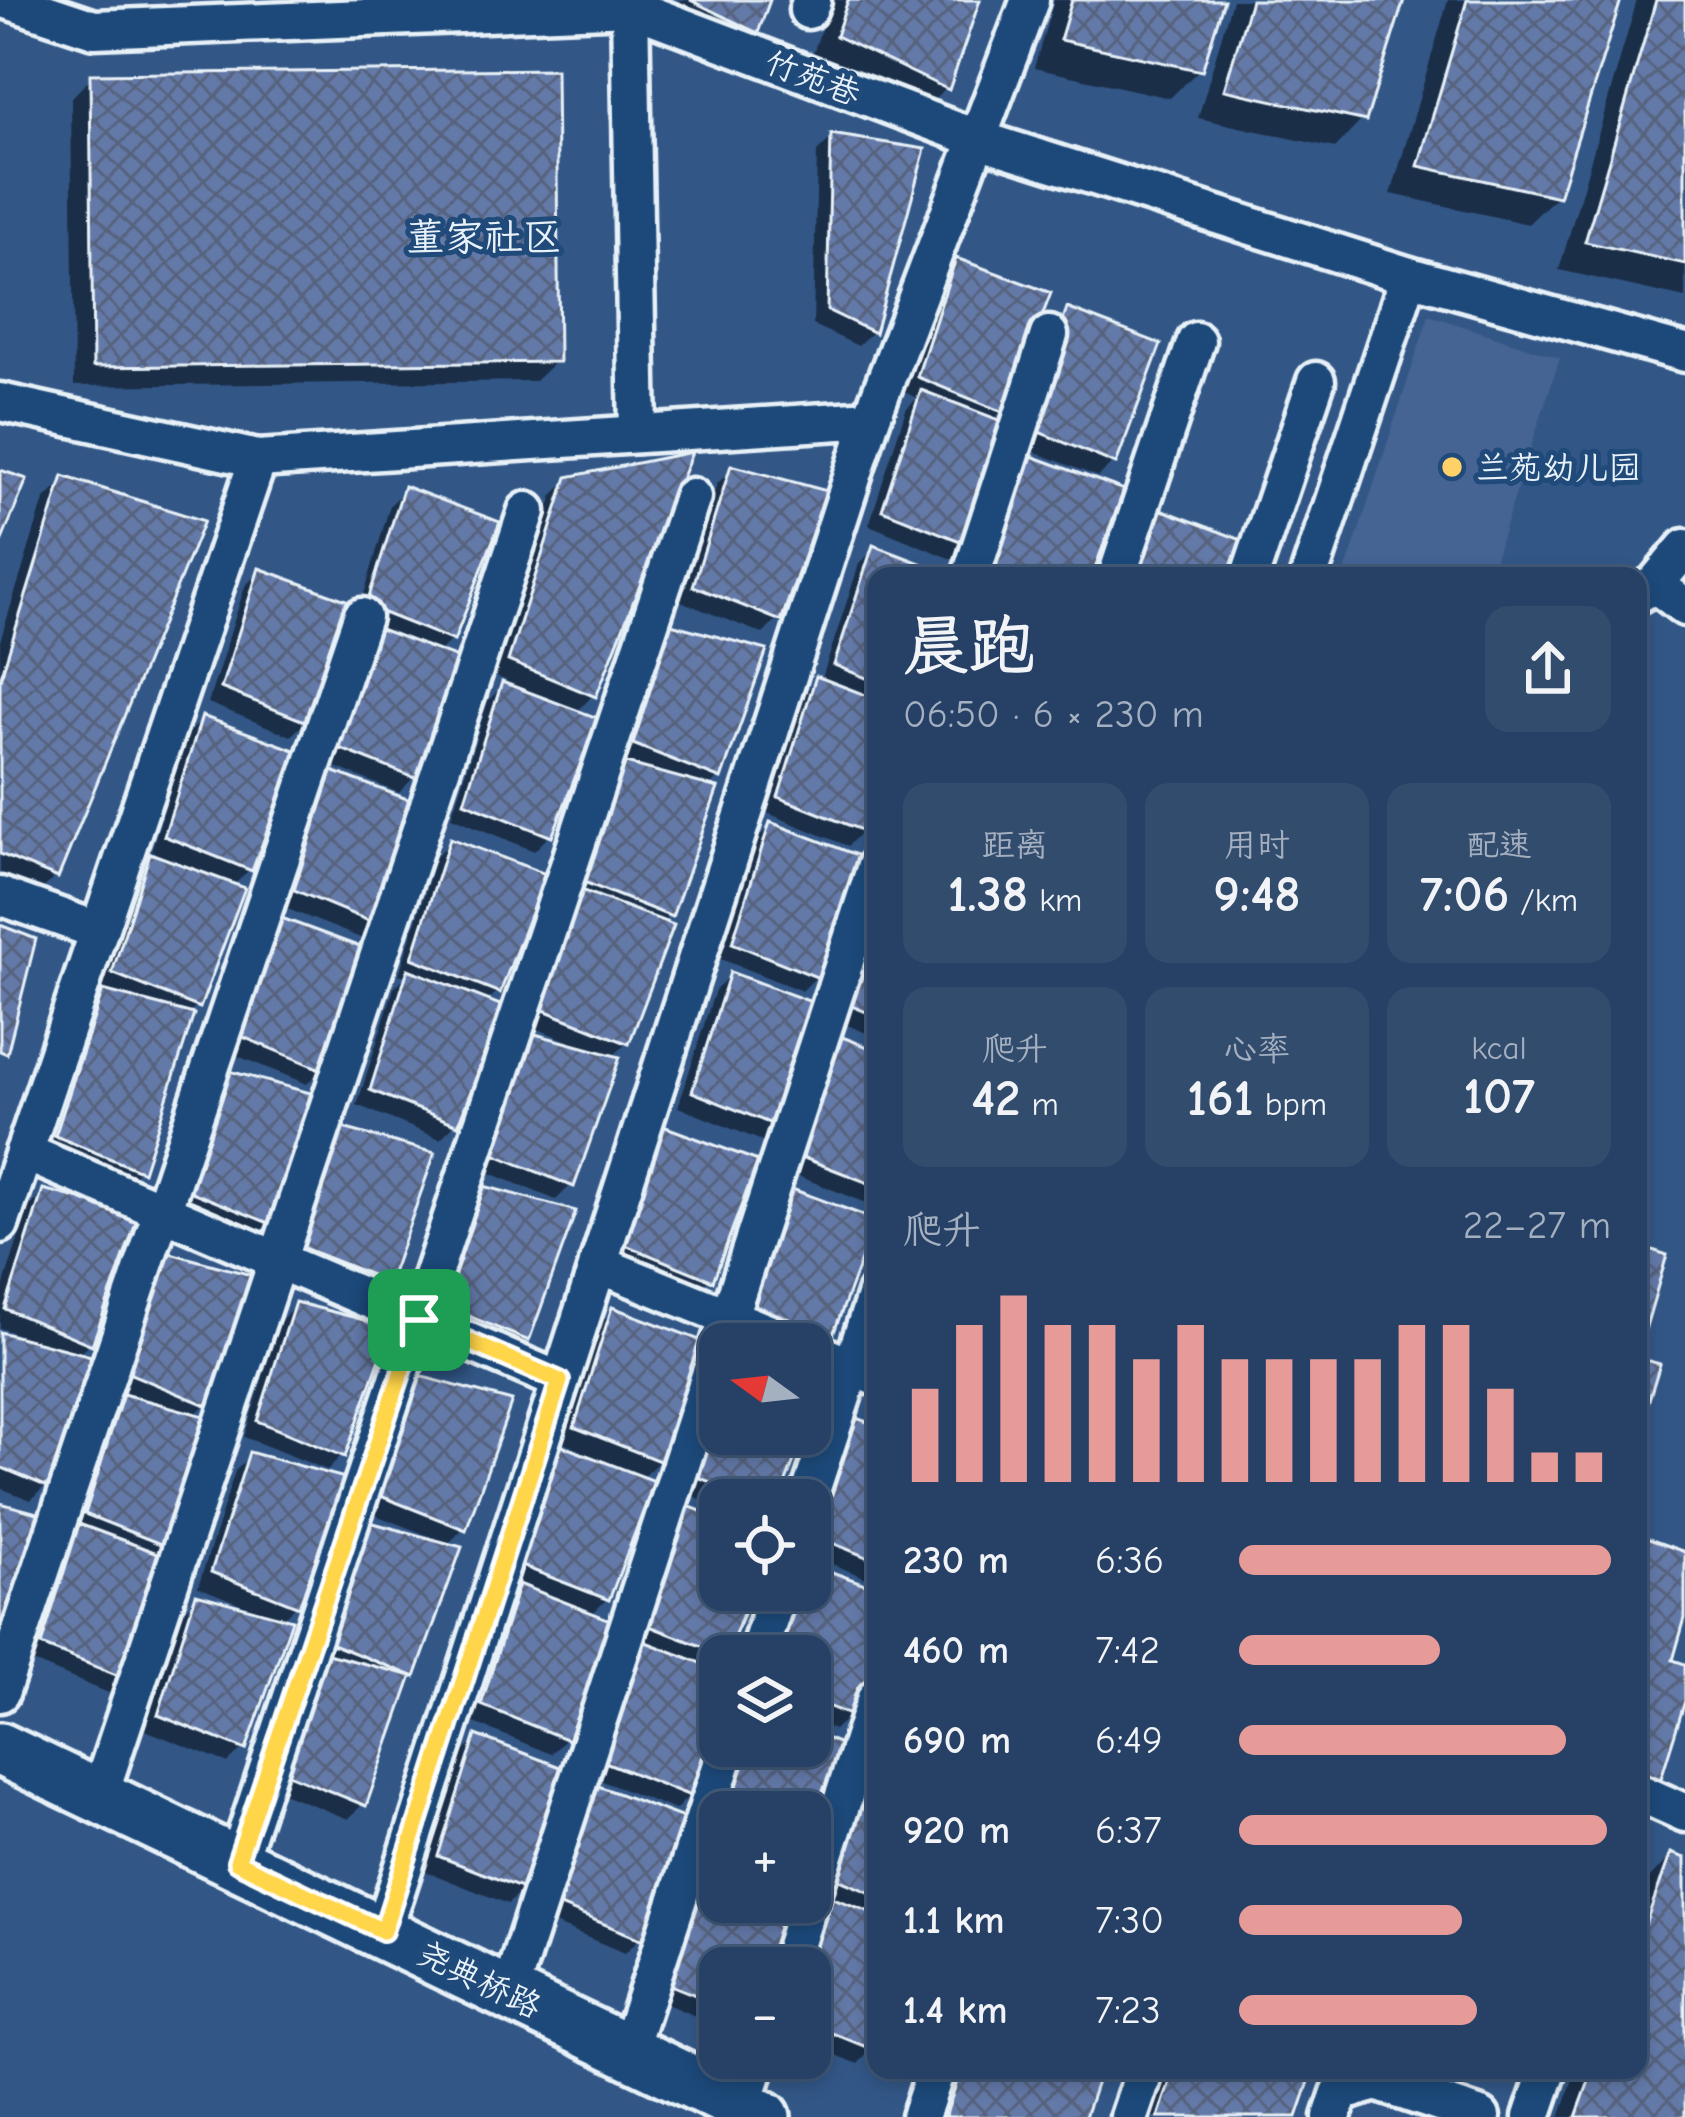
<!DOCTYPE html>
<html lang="zh">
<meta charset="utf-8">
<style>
body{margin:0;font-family:"Comic Neue","LXGW WenKai TC",sans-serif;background:#324c6e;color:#f1f3f6;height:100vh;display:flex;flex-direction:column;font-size:45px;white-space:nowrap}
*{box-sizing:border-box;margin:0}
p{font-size:39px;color:#a4afbf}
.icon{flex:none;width:66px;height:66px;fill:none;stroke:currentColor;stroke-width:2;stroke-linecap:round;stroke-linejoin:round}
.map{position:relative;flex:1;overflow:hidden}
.drawer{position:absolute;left:867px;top:567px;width:780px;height:1512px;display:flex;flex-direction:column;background:#264165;border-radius:24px;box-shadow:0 6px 18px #0003,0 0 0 3px #425a79}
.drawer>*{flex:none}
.needle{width:78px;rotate:285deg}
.controls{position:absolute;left:699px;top:1323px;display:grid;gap:24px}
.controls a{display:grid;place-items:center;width:132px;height:132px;border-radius:24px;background:#264165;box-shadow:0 6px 18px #0003,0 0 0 3px #425a79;font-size:60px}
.pin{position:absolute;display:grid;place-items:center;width:102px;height:102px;color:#fff;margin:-51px;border-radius:24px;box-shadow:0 6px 18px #0006}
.round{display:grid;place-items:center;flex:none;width:126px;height:126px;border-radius:24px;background:#324c6e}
.overview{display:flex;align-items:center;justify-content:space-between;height:204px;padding:0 36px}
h1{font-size:66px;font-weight:800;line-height:90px}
.figures{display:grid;grid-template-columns:repeat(3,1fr);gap:18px;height:204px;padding:12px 36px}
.figures div{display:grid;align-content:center;border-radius:24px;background:#324c6e;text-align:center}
.figures b{font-size:51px;font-weight:800}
.figures small{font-size:33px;font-weight:400}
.figures p{font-size:33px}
.chart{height:336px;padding:24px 36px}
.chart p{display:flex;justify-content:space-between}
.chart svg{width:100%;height:216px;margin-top:12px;stroke:#e69b98;stroke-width:6}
ul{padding:0 36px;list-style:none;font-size:39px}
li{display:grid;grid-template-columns:192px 144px 1fr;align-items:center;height:90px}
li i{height:30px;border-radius:15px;background:#e69b98}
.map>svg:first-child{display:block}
</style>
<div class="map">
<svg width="1685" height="2117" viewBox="0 0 1685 2117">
<defs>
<pattern id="building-cross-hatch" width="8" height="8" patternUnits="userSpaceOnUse" patternTransform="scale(3)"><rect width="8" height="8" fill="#6479a8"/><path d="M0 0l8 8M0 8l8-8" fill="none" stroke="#56637e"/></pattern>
</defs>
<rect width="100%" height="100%" fill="#325787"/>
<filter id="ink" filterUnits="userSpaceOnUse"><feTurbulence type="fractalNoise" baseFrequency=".00833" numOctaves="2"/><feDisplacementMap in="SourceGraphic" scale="24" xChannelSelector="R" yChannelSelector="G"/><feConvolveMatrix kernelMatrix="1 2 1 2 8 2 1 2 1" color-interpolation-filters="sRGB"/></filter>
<g filter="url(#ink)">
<!-- built -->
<polygon fill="#446493" points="1429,315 1560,358 1489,576 1344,576"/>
<!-- shadow -->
<g fill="#0007">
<polygon points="621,0 766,0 755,31 727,59"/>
<polygon points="831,0 977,0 946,88 918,116 809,65"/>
<polygon points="1054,0 1221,0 1199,70 1170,98 1034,68"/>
<polygon points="1232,0 1400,0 1363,119 1335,148 1198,118"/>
<polygon points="1448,0 1618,0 1557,196 1528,224 1391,194"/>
<polygon points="1637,0 1685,0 1685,298 1559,270"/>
<polygon points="92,77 556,361 535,381 74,386 71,98"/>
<polygon points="832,137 873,331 858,346 813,325 817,152"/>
<polygon points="957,261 1002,411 993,420 967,543 952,559 869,525 906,409 917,398 904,392 942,276"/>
<polygon points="1067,312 1114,462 1098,477 1015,444 1052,327"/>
<polygon points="1030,458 1121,492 1088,576 982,576 1015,473"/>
<polygon points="732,469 778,619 763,634 680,601 717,484"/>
<polygon points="569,479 593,695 576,713 549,836 534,851 451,817 488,701 507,681 495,676 553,495"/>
<polygon points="64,480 56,876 36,896 0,882 0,641 44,500"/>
<polygon points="405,490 451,640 438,653 414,777 399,793 316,759 390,505"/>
<polygon points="1161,513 1240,576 1131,576 1146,528"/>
<polygon points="874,549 945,576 876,576 876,797 863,830 848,846 765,812 802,695 817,680 821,681 859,564"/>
<polygon points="260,571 306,721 291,736 208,703 245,586"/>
<polygon points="672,627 718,778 708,788 627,1043 611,1058 571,1185 556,1200 473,1166 577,1049 578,1045 528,1025 608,780 627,762 620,759 657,643"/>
<polygon points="203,719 250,869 232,887 197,1006 191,1012 140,1170 125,1185 42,1152 89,1008 106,991 99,988 136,871 155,852 151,851 188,734"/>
<polygon points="332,774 379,924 363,939 280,906 317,789"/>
<polygon points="770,826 817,976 802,991 718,958 755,841"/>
<polygon points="451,841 497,992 486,1002 455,1124 440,1139 357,1105 394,988 406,976 399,974 436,857"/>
<polygon points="876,900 876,1037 835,1020"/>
<polygon points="262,934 322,1069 307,1084 225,1051"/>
<polygon points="730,975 777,1125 762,1141 678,1107 715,990"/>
<polygon points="876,1053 876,1197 869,1204 785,1171"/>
<polygon points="207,1088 269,1222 254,1238 170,1204"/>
<polygon points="664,1129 710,1279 695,1294 612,1261 648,1144"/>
<polygon points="325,1146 386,1281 371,1296 288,1262"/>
<polygon points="481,1188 526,1339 511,1354 428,1321"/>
<polygon points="44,1193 90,1343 77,1356 46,1485 31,1500 0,1488 0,1335 20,1340 21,1336 0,1328 0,1297 28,1208"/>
<polygon points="251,1278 206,1404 193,1416 215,1422 126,1679 111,1694 28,1660 65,1543 76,1532 72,1530 109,1413 128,1394 107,1385"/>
<polygon points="296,1305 342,1455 327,1470 244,1437 281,1320"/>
<polygon points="613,1311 659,1461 641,1479 607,1599 591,1615 566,1739 551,1754 467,1720 504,1603 521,1586 508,1581 545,1464 560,1449 580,1456 582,1451 561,1442 598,1326"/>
<polygon points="402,1394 463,1529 446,1546 458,1549 363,1804 348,1819 265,1786 314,1657 433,1542 434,1538 365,1511"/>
<polygon points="876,1429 876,1582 810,1555 810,1525 838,1435"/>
<polygon points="720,1434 801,1434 776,1500 720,1500 720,1507 675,1489"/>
<polygon points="250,1455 296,1606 281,1620 243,1748 228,1763 145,1730 182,1613 197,1598 244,1610 246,1606 198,1587 235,1471"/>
<polygon points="720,1521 720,1590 749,1590 724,1656 710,1669 720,1673 720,1717 690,1795 675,1810 592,1777 629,1660 644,1645 625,1638"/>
<polygon points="810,1567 876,1592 876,1646 850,1715 834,1730 810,1720"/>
<polygon points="810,1735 837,1745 810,1816 810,1812 720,1812 720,1854 694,1844 725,1746 730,1746 700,1842 706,1843 737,1746 810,1746"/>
<polygon points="477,1739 523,1889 508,1904 425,1871 462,1754"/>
<polygon points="876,1763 876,2042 858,2064 810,2045 810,1968 856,1776"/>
<polygon points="579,1803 640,1938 625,1953 542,1919"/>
<polygon points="1671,1856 1685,1861 1685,2117 1560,2117 1576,2070 1638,2070 1638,1898 1643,1885"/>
<polygon points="720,1872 720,1902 766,1968 720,1968 720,2026 649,1997"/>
<polygon points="944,2070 1098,2070 1082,2117 928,2117"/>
<polygon points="1158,2070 1310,2070 1294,2117 1141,2117"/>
</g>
<!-- building -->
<g fill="url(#building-cross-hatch)" stroke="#e8f1f8" stroke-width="3">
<polygon points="690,0 770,0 758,33"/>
<polygon points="848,0 980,0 949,90 836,36"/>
<polygon points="1072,0 1224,0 1202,71 1060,40"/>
<polygon points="1251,0 1404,0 1366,121 1224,90"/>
<polygon points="1467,0 1621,0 1559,197 1418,166"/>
<polygon points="1656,0 1685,0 1685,264 1585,242"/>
<polygon points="556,69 559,362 93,367 90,74"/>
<polygon points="831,134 925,149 875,333 827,310"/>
<polygon points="956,258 1051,293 1005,413 917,377"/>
<polygon points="1067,308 1161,344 1116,464 1029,428"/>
<polygon points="921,390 1015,426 970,545 882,510"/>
<polygon points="692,452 596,697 508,661 567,477"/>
<polygon points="1029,455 1124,490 1092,576 991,574"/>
<polygon points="731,465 827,491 781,621 693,586"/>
<polygon points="0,470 27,479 0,545"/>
<polygon points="63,476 204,521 58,878 0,854 0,680"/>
<polygon points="404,486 500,522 454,641 366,606"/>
<polygon points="1160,509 1255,545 1243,576 1139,576"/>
<polygon points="873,545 954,576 876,576 876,682 834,665"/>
<polygon points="259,568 354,603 309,723 221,688"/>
<polygon points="367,624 463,660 417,779 329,744"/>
<polygon points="671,624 767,650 721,779 633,744"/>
<polygon points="816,676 876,699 876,805 866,832 778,797"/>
<polygon points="502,682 598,718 552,837 464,802"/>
<polygon points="202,716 297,751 252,871 164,836"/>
<polygon points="622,762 718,788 672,917 584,882"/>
<polygon points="332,771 426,806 381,926 294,890"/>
<polygon points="770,822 865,858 819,978 732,943"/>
<polygon points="450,838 546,874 500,993 412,958"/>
<polygon points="150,853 245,888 200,1008 112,973"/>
<polygon points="579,889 674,925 629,1044 541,1009"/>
<polygon points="276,916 371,951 325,1071 238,1035"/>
<polygon points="876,918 876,1016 849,1005"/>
<polygon points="0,925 36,939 7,1054 0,1051"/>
<polygon points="408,969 503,1006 458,1125 370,1090"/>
<polygon points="730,972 825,1007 779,1127 692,1092"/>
<polygon points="103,990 194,1014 143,1172 55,1136"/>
<polygon points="524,1031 620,1057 574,1187 486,1151"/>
<polygon points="837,1035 876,1050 876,1186 799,1156"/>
<polygon points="222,1069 318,1095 271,1224 184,1189"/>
<polygon points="663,1126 758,1161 713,1281 625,1245"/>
<polygon points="339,1127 435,1153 389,1282 301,1247"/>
<polygon points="480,1185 576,1211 529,1341 442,1305"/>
<polygon points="781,1185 876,1220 831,1340 743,1304"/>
<polygon points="43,1189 139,1215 92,1345 5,1309"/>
<polygon points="1638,1245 1667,1255 1638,1354"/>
<polygon points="159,1250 255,1276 208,1406 121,1370"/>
<polygon points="295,1302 391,1327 345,1457 257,1421"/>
<polygon points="612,1307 708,1343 662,1462 574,1427"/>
<polygon points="0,1332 95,1357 48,1487 0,1467"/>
<polygon points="1638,1358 1660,1364 1638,1435"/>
<polygon points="720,1372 720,1434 804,1434 779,1500 754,1500 688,1473"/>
<polygon points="416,1375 512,1401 466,1530 378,1495"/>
<polygon points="810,1385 821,1389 810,1419"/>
<polygon points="123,1394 219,1420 173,1549 85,1514"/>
<polygon points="853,1417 876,1425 876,1561 815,1536"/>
<polygon points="560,1445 655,1481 609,1600 522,1566"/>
<polygon points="249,1452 345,1478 299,1607 211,1572"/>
<polygon points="677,1502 720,1518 720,1590 752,1590 727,1656 639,1622"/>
<polygon points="0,1503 45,1515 0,1641"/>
<polygon points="366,1521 462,1547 415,1677 327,1642"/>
<polygon points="79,1524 168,1557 129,1680 41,1645"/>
<polygon points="1638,1535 1685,1552 1685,1618 1673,1660 1685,1664 1685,1701 1658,1788 1638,1779"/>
<polygon points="810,1564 876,1588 876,1654 852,1716 810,1699 810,1656 772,1656 793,1590 810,1590"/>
<polygon points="519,1584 613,1621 568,1740 481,1705"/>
<polygon points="196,1594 292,1620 246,1750 158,1715"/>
<polygon points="643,1641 720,1670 720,1725 693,1797 605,1762"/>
<polygon points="316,1651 412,1676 366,1806 278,1770"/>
<polygon points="810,1732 841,1744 810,1825 810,1812 720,1812 720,1833 708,1828 734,1746 810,1746"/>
<polygon points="476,1735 571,1771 526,1890 438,1856"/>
<polygon points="870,1757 876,1759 876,1895 832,1877"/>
<polygon points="593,1784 689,1820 643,1940 555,1904"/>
<polygon points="1671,1853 1685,1858 1685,2117 1576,2117 1593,2070 1638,2070 1638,1944"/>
<polygon points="701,1862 720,1869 720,1902 794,1902 769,1968 720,1968 720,2005 663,1982"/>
<polygon points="825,1895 876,1914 876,2051 810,2024 810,1968 802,1968"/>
<polygon points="961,2070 1101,2070 1085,2117 945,2117"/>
<polygon points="1174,2070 1313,2070 1297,2117 1158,2117"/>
</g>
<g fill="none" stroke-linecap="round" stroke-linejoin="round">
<!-- street casing -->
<g stroke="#e8f1f8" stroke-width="45">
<g id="street">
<polyline points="7,0 94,29 630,7 978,139 1409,276 1685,353"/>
<polyline points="630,7 638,434"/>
<polyline points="808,10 812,0"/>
<polyline points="0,402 258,459 871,419"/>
<polyline points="971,576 1049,335"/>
<polyline points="1117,576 1196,341"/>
<polyline points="1250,576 1316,381"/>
<polyline points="1309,576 1409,276"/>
<polyline points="1655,584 1685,607"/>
<polyline points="1638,594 1655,584 1685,548"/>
<polyline points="0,896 99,931"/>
<polyline points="24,1152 560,1381"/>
<polyline points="0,1224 258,459"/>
<polyline points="598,1264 795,1344"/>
<polyline points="720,1344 876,866"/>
<polyline points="810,1350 876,1377"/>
<polyline points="808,1500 876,1294"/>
<polyline points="757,1656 779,1590"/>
<polyline points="0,1693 362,617"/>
<polyline points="1638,1792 1685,1813"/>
<polyline points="99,1796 527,511"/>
<polyline points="237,1862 692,497"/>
<polyline points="810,1900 876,1698"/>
<polyline points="383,1931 871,419 1030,0"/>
<polyline points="788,1968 809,1902"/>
<polyline points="509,1993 720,1345"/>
<polyline points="628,2051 728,1746"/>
<polyline points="743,2106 758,2058"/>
<polyline points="920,2117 936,2070"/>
<polyline points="1129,2117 1145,2070"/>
<polyline points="1332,2117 1340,2093 1376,2082 1481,2117"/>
<polyline points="1532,2117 1548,2070"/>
</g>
</g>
<!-- secondary casing -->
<g stroke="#e8f1f8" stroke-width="60">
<polyline id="secondary" points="0,1749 764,2117"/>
</g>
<!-- street -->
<use href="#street" stroke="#1f4a7a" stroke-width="36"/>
<!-- secondary -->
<use href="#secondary" stroke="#1f4a7a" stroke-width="51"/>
</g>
</g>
<g fill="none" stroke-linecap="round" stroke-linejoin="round" filter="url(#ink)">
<!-- route casing -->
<g stroke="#fff" stroke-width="24">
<polygon id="route" points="419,1320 560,1381 383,1931 237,1862"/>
</g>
<!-- route -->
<use href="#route" stroke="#ffd54a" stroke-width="15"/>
</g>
<!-- markers -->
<circle fill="#ffd166" stroke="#1f4a7a" stroke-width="4.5" cx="1452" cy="467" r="12"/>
<g text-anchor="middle" stroke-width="10" stroke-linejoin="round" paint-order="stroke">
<!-- street labels -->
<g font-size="33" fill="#e8f1f8" stroke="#1f4a7a">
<text transform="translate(813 77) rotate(21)" y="12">竹苑巷</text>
<text transform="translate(480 1979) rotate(26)" y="12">尧典桥路</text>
</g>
<!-- poi labels -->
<g font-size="33" fill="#e8f1f8" stroke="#1f4a7a" text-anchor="start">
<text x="1476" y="479">兰苑幼儿园</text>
</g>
<!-- quarter labels -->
<g font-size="39" fill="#e8f1f8" stroke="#1f4a7a">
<text x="484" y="250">董家社区</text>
</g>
</g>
</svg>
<div class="controls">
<a><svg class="needle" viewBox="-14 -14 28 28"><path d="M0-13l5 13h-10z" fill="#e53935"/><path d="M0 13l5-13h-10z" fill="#a4afbf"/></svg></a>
<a><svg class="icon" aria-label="locate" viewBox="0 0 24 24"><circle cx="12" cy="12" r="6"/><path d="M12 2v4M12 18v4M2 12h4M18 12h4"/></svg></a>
<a><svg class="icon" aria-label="layers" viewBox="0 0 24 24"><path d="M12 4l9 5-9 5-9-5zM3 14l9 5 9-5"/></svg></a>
<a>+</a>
<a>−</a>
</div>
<div class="pin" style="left:419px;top:1320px;background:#1e9e55"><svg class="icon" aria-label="arrive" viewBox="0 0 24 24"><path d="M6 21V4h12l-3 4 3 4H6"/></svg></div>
<section class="drawer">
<div class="overview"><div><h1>晨跑</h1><p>06:50 · 6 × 230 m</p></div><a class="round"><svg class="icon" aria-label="share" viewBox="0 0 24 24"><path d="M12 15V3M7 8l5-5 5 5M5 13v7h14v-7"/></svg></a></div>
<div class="figures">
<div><p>距离</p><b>1.38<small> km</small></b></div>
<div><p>用时</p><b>9:48</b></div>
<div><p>配速</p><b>7:06<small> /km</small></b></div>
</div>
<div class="figures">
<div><p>爬升</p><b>42<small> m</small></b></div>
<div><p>心率</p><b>161<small> bpm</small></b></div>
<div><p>kcal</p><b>107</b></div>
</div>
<div class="chart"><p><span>爬升</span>22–27 m</p>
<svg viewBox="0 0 160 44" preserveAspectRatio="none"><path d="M5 44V25M15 44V12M25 44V6M35 44V12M45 44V12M55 44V19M65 44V12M75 44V19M85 44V19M95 44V19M105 44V19M115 44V12M125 44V12M135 44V25M145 44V38M155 44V38"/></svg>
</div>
<ul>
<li><b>230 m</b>6:36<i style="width:100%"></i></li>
<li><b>460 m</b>7:42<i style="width:54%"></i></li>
<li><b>690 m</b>6:49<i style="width:88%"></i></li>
<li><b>920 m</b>6:37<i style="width:99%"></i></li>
<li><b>1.1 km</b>7:30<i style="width:60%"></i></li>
<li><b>1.4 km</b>7:23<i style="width:64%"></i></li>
</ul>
</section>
</div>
